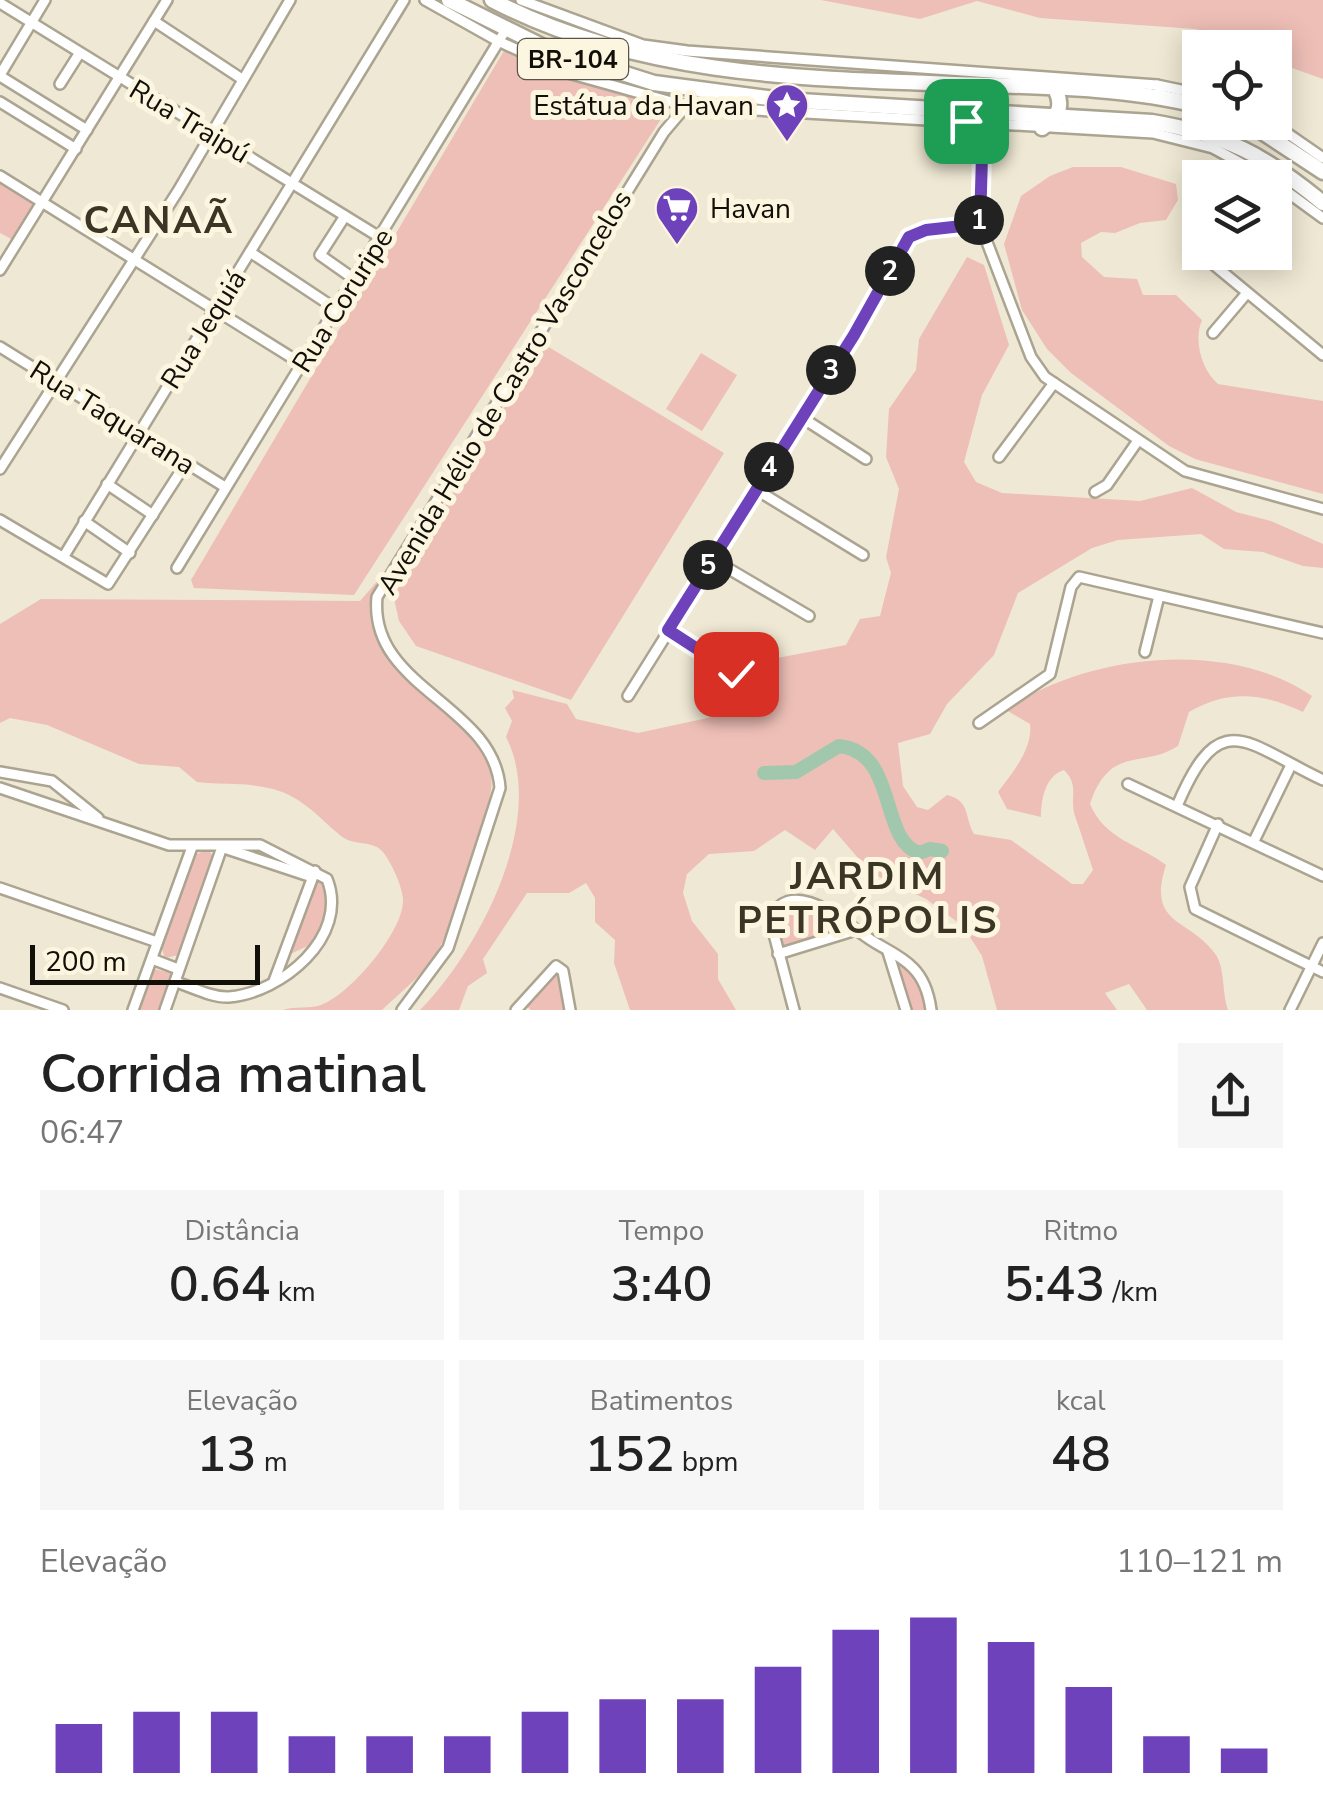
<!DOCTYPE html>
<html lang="pt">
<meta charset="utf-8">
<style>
body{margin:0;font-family:"Nunito Sans",sans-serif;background:#f6f6f6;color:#222;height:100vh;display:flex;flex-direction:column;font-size:38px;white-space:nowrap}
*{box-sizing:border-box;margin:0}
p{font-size:32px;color:#767676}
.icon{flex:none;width:55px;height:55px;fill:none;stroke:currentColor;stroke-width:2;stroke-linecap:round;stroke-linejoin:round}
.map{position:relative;height:1010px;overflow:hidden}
.panel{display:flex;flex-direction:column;background:#fff;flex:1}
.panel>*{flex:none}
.fabs{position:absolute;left:1182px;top:30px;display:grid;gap:20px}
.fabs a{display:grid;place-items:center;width:110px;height:110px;border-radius:0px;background:#fff;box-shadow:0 5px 25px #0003;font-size:50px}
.scale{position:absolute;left:30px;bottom:25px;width:230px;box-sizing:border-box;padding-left:10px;border:5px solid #110f08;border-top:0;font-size:28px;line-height:35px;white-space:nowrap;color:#110f08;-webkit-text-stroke:8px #fcf6e1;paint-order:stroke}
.pin{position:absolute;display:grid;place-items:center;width:85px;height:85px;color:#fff;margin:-42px;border-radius:20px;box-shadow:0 5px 15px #0006}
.km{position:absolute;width:50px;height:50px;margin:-25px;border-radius:50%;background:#222;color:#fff;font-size:28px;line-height:50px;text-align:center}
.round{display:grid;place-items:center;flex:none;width:105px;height:105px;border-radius:0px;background:#f6f6f6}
.summary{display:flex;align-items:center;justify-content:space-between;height:170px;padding:0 40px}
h1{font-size:55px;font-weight:600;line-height:75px}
.metrics{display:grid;grid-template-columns:repeat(3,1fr);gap:15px;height:170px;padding:10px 40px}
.metrics div{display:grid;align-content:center;border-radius:0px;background:#f6f6f6;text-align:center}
.metrics b{font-size:50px;font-weight:600}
.metrics small{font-size:28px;font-weight:400}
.metrics p{font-size:28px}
.chart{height:280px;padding:20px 40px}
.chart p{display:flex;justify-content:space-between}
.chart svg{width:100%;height:180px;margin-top:10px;stroke:#6e42ba;stroke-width:6}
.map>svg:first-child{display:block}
</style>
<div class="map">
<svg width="1323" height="1010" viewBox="0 0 1323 1010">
<rect width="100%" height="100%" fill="#efe8d4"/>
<!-- green -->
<g fill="#eebfb7">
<polygon points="821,0 1323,0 1323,79 1275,62 1275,48 1235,47 1218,34 1195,29 1040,18 977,1 920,19"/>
<polygon points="512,37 654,92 660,101 661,119 354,595 194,588 191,580"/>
<path d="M1073,167H1121L1176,184L1178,200L1166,220L1140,223L1115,233L1101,232L1081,243L1082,257L1104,277L1137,279L1143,295H1176L1202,320C1193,341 1202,370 1218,384L1323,401V494L1195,459L1169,446L1071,373L1047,349L1022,310L1004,244L1021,196L1050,176Z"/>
<polygon points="0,183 35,205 13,240 0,233"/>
<path d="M967,257L984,265L1009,345L982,395L964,462L976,482L1002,493L1140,501L1192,488L1236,512L1271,521L1323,544V568L1303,566L1263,552L1224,549L1201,534L1118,540L1092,548L1018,593L994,655L947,704L930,734L898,743L903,786L917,807L928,810L947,795C971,801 964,817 974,834L1011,840L1072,884H1083L1093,870C1087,852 1081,833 1075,816C1069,797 1080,786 1064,770C1045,776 1041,800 1041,817L1007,809L998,792C1012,773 1033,749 1030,724L1006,710C1086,654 1228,638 1312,696L1303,712C1264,693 1228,689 1189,712L1178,746C1143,769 1110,744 1090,804C1105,840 1139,844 1166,865C1146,927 1190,917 1216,955C1225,969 1222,993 1228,1010H1147L1129,984L1105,993L1117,1010H997L982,956L963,926L926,899L871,873L833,829L815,850L785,830L754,851L709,854L687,874L683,893L692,921L718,954V979L736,1010H630L614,963L615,940L595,922V898L586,883L569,893H527L483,959L487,973L468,986L459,1010H420C479,950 548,819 506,737L512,721L505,708L514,698L512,690L567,704L576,719L638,733L712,717L725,706L722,698C733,684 741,686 757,685L777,658L846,645L860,619L880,616L891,573L886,557L899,489L886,457L889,409L916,370L919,339Z"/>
<polygon points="542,343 724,453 571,700 416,646 399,621 393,594"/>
<polygon points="701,353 737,375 702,431 666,409"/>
<path d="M380,578C335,649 450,699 482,746C489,757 493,776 491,790C486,824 453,928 435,956C421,976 400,993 382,1010H283C295,1006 309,1009 321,1005C350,995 404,931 403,900C403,888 391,861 382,851C372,840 353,846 341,836C319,818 303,797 273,789C247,782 223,785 197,782L179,767L139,764L47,725L10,718L0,723V624L41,599L360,601Z"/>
<polygon points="208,849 214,858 179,955 165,958 161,946 195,855"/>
<polygon points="316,876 326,883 326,911 312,944 286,956"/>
<polygon points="804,907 848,929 780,950 775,920 782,910"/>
<polygon points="899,963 919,981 928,1010 910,1010"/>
<polygon points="559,968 570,1010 531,1010 524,1004"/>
<polygon points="154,969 171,973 160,1010 138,1010"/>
</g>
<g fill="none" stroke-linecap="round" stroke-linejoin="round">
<!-- river -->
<path stroke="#a1c8ad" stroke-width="14" d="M764,773L796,772L839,746C898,752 879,840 919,853L930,849L942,851"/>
<!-- minor casing -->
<g stroke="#aaa491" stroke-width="14">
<g id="minor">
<polyline points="425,0 498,41 568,73 686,106 1153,133 1213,148 1268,178"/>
<polyline points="521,0 643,45 687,51 1157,85 1165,99"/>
<polyline points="0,3 381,238"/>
<polyline points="154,21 242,79"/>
<polyline points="0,75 45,0"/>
<polyline points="0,76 87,130"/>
<polyline points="60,84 79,54"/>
<polyline points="1157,85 1200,94"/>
<polyline points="0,102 76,149"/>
<polyline points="983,122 980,224 1031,357 1045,377 1185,471 1323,509"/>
<polyline points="1271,122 1323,158"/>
<polyline points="0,176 302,364"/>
<polyline points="1275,183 1323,218"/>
<polyline points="345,216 320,255 354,279"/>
<polyline points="1196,250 1323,355"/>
<polyline points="250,252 336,309"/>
<polyline points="0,270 167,0"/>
<polyline points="1213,333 1247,293"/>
<polyline points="0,347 225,487"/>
<polyline points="801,417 866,459"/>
<polyline points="999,457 1054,383"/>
<polyline points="0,469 178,191 290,0"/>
<polyline points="107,484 153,515"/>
<polyline points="755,489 863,555"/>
<polyline points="1095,492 1107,485 1137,442"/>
<polyline points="0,520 108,584 186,463"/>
<polyline points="84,521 130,553"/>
<polyline points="64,556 404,0"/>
<polyline points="712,559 809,616"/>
<polyline points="177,568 505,31"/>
<polyline points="668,630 736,674"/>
<polyline points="1145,652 1159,596"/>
<polyline points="628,696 854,335 909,237 926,230 980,224"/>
<polyline points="979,723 1050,674 1071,587 1079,577 1323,633"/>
<polyline points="0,772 52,781 98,818"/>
<polyline points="1128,784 1323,876"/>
<path d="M0,788L169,845H260L327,879C350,937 281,993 229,997C212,998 192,987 176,982"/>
<path d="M1177,806C1220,704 1245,743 1323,780"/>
<polyline points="1218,824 1190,887 1195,909 1323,972"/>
<polyline points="1254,841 1291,765"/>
<polyline points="224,848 312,877"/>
<polyline points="0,888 157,942"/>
<polyline points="888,952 906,1010"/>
<polyline points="778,954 856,930"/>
<polyline points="152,959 178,969"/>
<polyline points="274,981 315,871"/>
<polyline points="0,988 63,1010"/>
<polyline points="133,1010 192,847"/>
<polyline points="165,1010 222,847"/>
<path d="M402,1010L448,948L500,788C494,704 368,688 377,597L664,132L686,106"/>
<polyline points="516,1010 556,966 563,971 570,1010"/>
<path d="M794,1010L770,919C791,874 844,922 868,938C882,948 901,955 913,968C924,979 929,995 931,1010"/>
<polyline points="1290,1010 1323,943"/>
</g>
</g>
<!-- highway casing -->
<g stroke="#aaa491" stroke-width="19">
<g id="highway">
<path d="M449,0L550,50L654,83L783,100L1152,122C1225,134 1266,156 1323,203"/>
<path d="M492,0C645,80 820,79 989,85C1057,87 1133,89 1200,106"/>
<polyline points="1247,122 1323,172"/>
<path d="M1042,128C1061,114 1064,105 1053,84"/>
</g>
</g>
<!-- minor -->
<use href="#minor" stroke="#fff" stroke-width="9"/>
<!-- highway -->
<use href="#highway" stroke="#fff" stroke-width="14"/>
</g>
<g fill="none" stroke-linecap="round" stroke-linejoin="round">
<!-- route casing -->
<g stroke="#fff" stroke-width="20">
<polyline id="route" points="736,674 668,630 854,335 909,237 926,230 980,224 983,122 966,121"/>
</g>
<!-- route -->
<use href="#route" stroke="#6e42ba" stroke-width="12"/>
</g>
<!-- icons -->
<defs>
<g id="sight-pin" transform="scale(2.25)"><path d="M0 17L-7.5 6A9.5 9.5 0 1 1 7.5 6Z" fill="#6e42ba" stroke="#fcf6e1"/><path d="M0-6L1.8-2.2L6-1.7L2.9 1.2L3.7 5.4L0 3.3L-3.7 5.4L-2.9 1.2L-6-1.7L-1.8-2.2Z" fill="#fff"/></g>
<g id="supermarket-pin" transform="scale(2.25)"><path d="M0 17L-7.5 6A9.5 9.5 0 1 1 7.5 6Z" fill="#6e42ba" stroke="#fcf6e1"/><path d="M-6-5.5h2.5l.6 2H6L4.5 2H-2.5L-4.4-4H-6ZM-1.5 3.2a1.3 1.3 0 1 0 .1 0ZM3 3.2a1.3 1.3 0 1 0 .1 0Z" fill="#fff"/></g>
</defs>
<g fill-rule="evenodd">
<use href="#sight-pin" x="787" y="105"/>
<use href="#supermarket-pin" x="677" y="208"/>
</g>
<g text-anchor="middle" stroke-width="10" stroke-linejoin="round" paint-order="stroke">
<!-- shield labels -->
<rect fill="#fcf6e1" stroke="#585449" stroke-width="2.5" x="518" y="39" width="110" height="40" rx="8"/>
<g font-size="25" font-weight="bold" fill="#110f08">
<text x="573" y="68">BR-104</text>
</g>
<!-- poi labels -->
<g font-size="28" fill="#110f08" stroke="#fcf6e1" text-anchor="end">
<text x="754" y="115">Estátua da Havan</text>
<text x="710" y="218" text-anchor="start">Havan</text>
</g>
<!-- street labels -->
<g font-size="28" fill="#110f08" stroke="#fcf6e1">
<text transform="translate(190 121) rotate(31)" y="10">Rua Traipú</text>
<text transform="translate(342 300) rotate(-58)" y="10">Rua Coruripe</text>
<text transform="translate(203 329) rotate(-58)" y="10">Rua Jequiá</text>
<text transform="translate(504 392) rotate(-59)" y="10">Avenida Hélio de Castro Vasconcelos</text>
<text transform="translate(113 417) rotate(32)" y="10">Rua Taquarana</text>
</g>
<!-- district labels -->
<g font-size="38" font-weight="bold" letter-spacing="2.5" fill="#3a3525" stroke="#fcf6e1">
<text x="159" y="233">CANAÃ</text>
<text x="868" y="889">JARDIM<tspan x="868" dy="44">PETRÓPOLIS</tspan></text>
</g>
</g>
</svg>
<div class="fabs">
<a><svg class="icon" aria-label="locate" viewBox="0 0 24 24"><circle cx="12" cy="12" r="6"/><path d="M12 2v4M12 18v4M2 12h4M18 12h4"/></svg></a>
<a><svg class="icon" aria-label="layers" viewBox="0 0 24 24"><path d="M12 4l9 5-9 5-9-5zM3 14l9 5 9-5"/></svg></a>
</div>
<div class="scale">200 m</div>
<div class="pin" style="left:966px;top:121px;background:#1e9e55"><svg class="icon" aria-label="arrive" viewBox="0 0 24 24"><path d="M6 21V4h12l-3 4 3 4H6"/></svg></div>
<div class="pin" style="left:736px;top:674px;background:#d93025"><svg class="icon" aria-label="check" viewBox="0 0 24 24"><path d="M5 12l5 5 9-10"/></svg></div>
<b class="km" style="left:979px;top:220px">1</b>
<b class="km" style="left:890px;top:271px">2</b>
<b class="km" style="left:831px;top:370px">3</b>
<b class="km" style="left:769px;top:467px">4</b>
<b class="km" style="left:708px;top:565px">5</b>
</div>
<section class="panel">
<div class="summary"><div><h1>Corrida matinal</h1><p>06:47</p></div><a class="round"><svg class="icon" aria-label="share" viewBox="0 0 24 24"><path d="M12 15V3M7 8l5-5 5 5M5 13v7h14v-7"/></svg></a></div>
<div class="metrics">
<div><p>Distância</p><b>0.64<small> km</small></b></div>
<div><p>Tempo</p><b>3:40</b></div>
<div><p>Ritmo</p><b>5:43<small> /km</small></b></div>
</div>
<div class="metrics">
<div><p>Elevação</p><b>13<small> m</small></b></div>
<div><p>Batimentos</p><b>152<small> bpm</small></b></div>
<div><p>kcal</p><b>48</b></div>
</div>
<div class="chart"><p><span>Elevação</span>110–121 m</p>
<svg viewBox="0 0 160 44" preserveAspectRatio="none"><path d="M5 44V32M15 44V29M25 44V29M35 44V35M45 44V35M55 44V35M65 44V29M75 44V26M85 44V26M95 44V18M105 44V9M115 44V6M125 44V12M135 44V23M145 44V35M155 44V38"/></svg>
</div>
</section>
